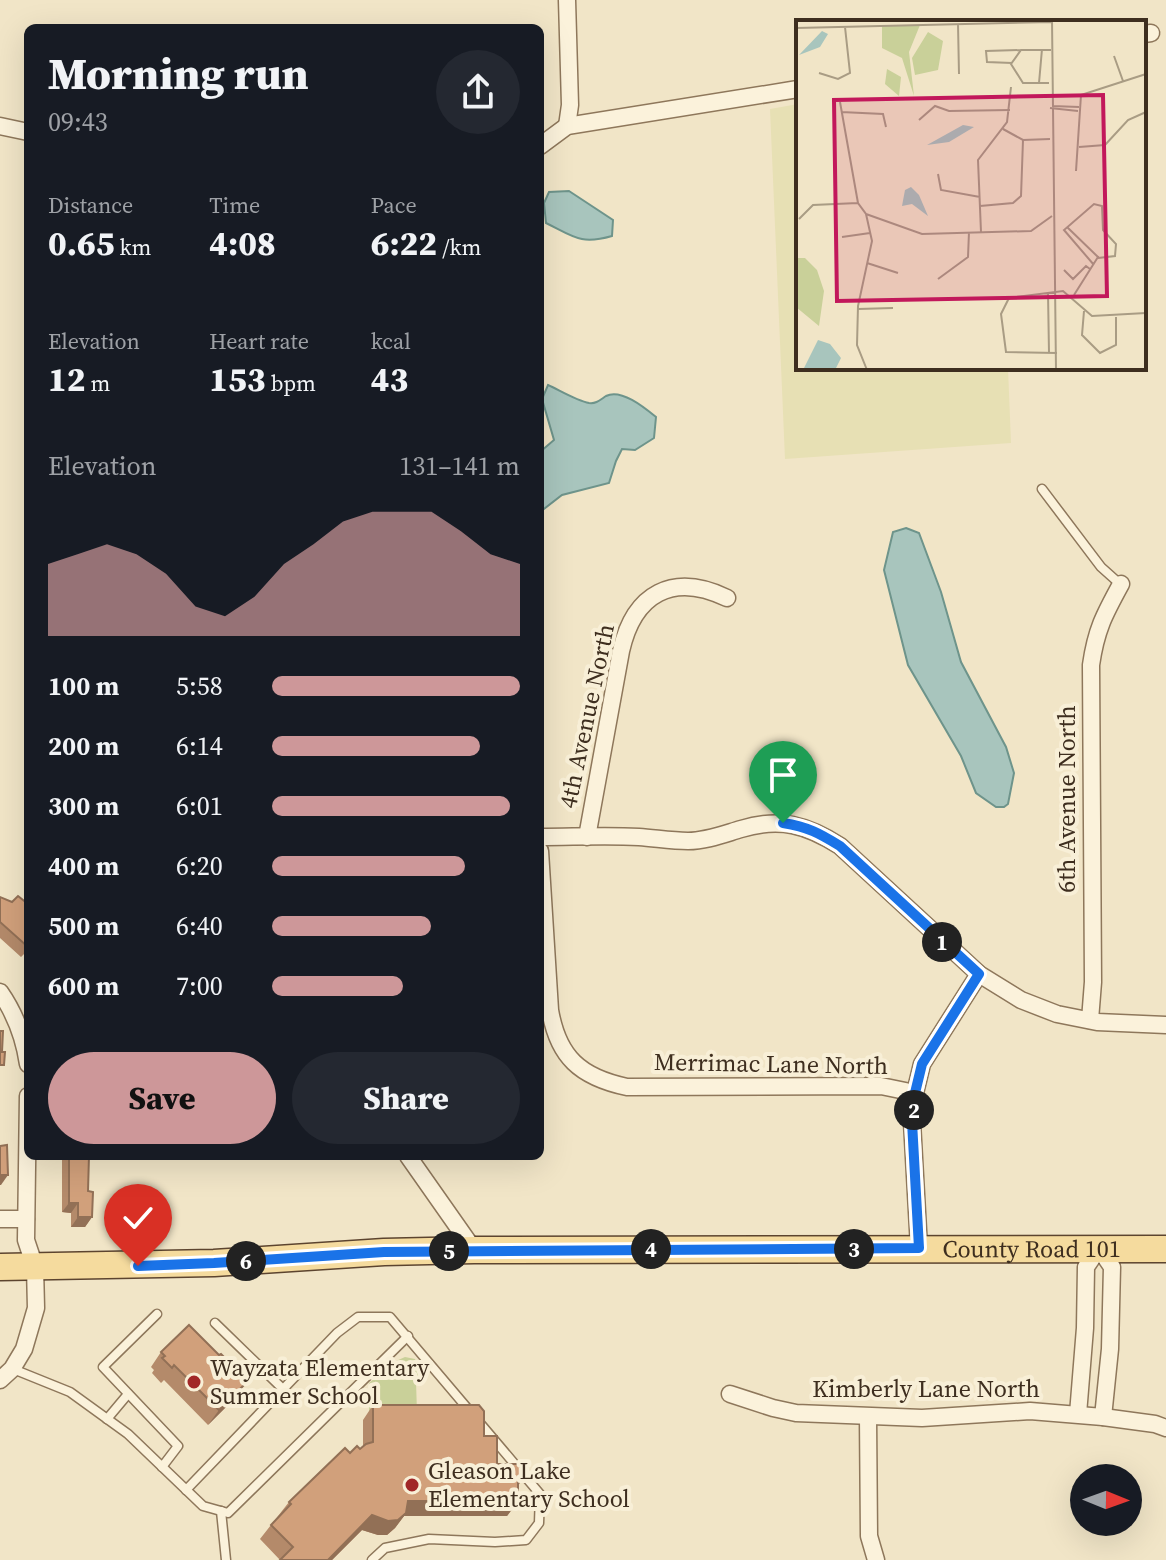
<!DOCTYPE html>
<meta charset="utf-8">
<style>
body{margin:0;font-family:"Source Serif 4",serif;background:#242831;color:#f1f3f6;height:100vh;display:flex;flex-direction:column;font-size:30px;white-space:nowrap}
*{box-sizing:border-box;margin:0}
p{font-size:26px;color:#9ea1a6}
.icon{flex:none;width:44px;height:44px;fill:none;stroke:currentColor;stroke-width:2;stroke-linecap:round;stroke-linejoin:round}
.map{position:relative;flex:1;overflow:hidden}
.drawer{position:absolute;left:24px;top:24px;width:520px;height:1136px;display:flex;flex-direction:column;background:#171b24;border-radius:12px;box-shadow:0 8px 32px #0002}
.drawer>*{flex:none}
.needle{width:52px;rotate:91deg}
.tools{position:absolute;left:1070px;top:1464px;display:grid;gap:16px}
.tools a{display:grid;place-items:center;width:72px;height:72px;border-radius:50%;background:#171b24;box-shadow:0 8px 32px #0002;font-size:40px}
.pin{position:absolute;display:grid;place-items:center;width:68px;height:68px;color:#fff;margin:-82px -34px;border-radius:50% 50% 50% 0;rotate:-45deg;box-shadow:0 0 8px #0007}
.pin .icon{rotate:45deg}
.km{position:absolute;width:40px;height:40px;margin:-20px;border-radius:50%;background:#222;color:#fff;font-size:22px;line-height:40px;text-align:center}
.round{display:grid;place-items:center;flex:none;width:84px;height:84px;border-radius:42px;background:#242831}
.head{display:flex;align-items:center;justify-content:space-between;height:136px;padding:0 24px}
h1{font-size:44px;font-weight:800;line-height:60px}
.figures{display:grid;grid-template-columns:repeat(3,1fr);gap:12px;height:136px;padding:8px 24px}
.figures div{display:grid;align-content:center}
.figures b{font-size:34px;font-weight:800}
.figures small{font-size:22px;font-weight:400}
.figures p{font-size:22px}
.chart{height:224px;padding:16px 24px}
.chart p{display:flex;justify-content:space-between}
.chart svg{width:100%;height:144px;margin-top:8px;fill:#cd9799;opacity:.7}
.button{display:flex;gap:16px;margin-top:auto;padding:16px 24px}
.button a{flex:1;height:92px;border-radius:48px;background:#cd9799;color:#111;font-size:32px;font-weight:800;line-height:92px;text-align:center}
.button a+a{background:#242831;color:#f1f3f6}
ul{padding:0 24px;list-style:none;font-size:26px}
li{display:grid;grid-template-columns:128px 96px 1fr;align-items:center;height:60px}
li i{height:20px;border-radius:10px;background:#cd9799}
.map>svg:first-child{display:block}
</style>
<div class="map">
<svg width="1166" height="1560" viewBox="0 0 1166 1560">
<rect width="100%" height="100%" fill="#f1e5c7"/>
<!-- farmland -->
<polygon fill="#e7e0b4" points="798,104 798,368 1008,368 1011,443 785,459 770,109"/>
<!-- green -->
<polygon fill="#c9d099" points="405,1357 415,1359 417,1364 427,1370 416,1381 417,1413 369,1413 369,1383 396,1361"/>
<!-- water -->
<g fill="#a8c5bd" stroke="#6e948b" stroke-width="2">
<path d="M569,191L613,220L612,236C581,245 574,237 546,223L544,203L549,192Z"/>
<path d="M548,385C559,390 577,401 589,403C596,404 600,400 606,396C621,388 645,408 656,417L654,438L635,450L622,449L616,461L609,483L562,495L540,512V452L554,440L542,399Z"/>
<polygon points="906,528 919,533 941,592 961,662 1006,747 1014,773 1008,804 1004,807 996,807 976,793 961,756 908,665 884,570 893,532"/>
</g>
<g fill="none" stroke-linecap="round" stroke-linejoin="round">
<!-- lane casing -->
<g stroke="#8e775b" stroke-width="11">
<g id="lane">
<polyline points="1042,489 1101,567 1120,584"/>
<polyline points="157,1314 103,1367 178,1446 162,1467"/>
<polyline points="215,1323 283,1389"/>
<polyline points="13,1369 70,1392 128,1434 203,1506 228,1513 408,1336"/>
<polyline points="107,1419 128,1394"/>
<polyline points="186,1490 337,1333 358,1317 390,1317 540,1494 539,1523 526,1540 495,1542 429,1539 385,1548 372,1560"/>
<polyline points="221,1511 226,1560"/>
</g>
</g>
<!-- street casing -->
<g stroke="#8e775b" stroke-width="19">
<g id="street">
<polyline points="567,0 570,105 567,126"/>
<polyline points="1144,34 1151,33"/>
<polyline points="0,126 28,132"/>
<polyline points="540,146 567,126 798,89"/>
<path d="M540,837C573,837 606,835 639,837C655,838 671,841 688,841C706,841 724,834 741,829C780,817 807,825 840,846L979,974L1021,1000L1057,1014L1097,1022L1166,1025"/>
<path d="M587,837L621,651C634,593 673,572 727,598"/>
<path d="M540,851L550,1010C558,1057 580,1077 627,1087L881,1086L915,1093"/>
<path d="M0,992C16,1015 24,1037 28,1064"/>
<path d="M1090,1020L1093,982L1091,665C1096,630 1104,615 1121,584"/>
<polyline points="408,1156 474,1250"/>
<polyline points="0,1219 26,1219"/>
<polyline points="919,1248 912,1122 915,1093 922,1064 979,974"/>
<polyline points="0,1380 12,1369 24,1349 36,1308 35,1267 26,1240 28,1096"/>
<polyline points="730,1394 773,1408 796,1413 922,1418 1030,1411 1103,1417 1155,1424 1166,1428"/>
<polyline points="1078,1414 1085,1328 1086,1267 1099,1248 1112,1267 1110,1349 1103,1417"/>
<polyline points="868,1417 869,1536 876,1560"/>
</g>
</g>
<!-- primary casing -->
<g stroke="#5c442f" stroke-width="29">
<g id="primary">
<path id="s1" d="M0,1267L214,1263L384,1252L474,1250L1166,1249"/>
</g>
</g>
<!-- lane -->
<use href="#lane" stroke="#fbf2db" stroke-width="8"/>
<!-- street -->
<use href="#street" stroke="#fbf2db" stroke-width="16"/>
<!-- primary -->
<use href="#primary" stroke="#f5db9e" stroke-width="26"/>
</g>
<!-- wall -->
<g fill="#b48a6a">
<polygon points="0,897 12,902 28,904 28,950 21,957 0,938"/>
<polygon points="62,1156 89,1156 88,1191 92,1217 85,1227 71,1227 71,1213 62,1212"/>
<polygon points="161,1352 219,1355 239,1372 237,1376 234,1399 208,1425 164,1380 161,1383 152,1373 154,1370 151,1367"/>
<polygon points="373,1405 484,1436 497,1464 524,1477 518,1486 518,1501 507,1516 404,1516 395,1528 387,1535 378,1535 362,1530 332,1560 280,1560 260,1539 289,1502 350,1453 360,1449 363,1447 363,1420"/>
</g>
<!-- shaded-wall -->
<g fill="#927056">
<polygon points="0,1175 8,1175 1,1185 0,1185"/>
<polygon points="69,1203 78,1203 71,1213 62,1212"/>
<polygon points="78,1217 92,1217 85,1227 71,1227"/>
<polygon points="245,1384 234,1399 208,1425 219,1410"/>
<polygon points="408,1501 518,1501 507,1516 404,1516 395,1528 387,1535 378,1535 362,1530 332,1560 328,1560 372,1515"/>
</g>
<!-- building -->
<g fill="#d1a07b" stroke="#927056" stroke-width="2">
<polygon points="18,896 28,904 28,947 0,922 0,897 12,902"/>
<polygon points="0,1031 3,1031 2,1052 5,1052 4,1065 0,1065"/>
<polygon points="7,1145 8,1175 0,1175 0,1146"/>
<polygon points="69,1156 89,1156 88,1191 93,1192 92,1217 78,1217 78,1203 69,1203"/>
<polygon points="189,1325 219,1355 221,1354 239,1372 236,1375 245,1384 219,1410 174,1365 172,1368 162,1358 165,1356 161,1352"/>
<polygon points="373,1405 479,1405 484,1411 484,1436 497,1436 497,1464 524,1464 524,1477 518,1477 518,1501 408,1501 406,1513 398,1520 388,1521 372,1515 328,1560 280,1560 293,1547 271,1525 291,1504 289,1502 345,1448 350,1453 357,1446 360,1449 366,1444 373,1442"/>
</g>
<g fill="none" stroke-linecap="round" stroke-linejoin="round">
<!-- route casing -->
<g stroke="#fff" stroke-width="16">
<path id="route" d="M138,1266L214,1263L384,1252L919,1248L912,1122L915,1093L922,1064L979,974L840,846C819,833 808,827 783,823"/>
</g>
<!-- route -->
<use href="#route" stroke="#1a73e8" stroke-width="10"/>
</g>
<!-- markers -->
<g fill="#a12727" stroke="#f8efd7" stroke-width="3">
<circle cx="194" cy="1382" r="8"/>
<circle cx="412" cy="1485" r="8"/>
</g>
<g text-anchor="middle" stroke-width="8" stroke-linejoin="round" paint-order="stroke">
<!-- street labels -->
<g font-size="24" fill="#3e2e1f" stroke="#f8efd7">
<text transform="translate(587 716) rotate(-78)" y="8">4th Avenue North</text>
<text transform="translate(1067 799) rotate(-90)" y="8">6th Avenue North</text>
<text transform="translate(771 1064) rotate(1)" y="8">Merrimac Lane North</text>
<text dy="8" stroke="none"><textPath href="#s1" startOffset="1032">County Road 101</textPath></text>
<text x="926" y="1397">Kimberly Lane North</text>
</g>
<!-- poi labels -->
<g font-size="24" fill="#3e2e1f" stroke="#f8efd7" text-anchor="start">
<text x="210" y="1376">Wayzata Elementary<tspan x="210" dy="28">Summer School</tspan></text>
<text x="428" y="1479">Gleason Lake<tspan x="428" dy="28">Elementary School</tspan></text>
</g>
</g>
<!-- overview -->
<g transform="translate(796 20)">
<rect width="350" height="350" fill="#f1e5c7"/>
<path d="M124,5L113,32L118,76L106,38L86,28V6ZM132,12L147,21L142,50L119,55L116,38ZM91,49L105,57L103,76L89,64ZM0,238H9L21,250L28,271L23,306L0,287Z" fill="#c9d099"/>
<path d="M26,11L32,14L24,27L3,35ZM167,105L178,107L153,122L131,125ZM115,167L123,175L132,196L116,184L106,186L109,170ZM22,320L34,324L45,338L39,350H7Z" fill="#a8c5bd"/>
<path fill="none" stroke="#a99c84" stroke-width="2" d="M256,0L260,350M162,4L163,54M0,8L256,2M318,36L327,61M216,43L191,42L190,31L225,30M23,53L42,59L54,53L49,7M243,63L246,29M253,63H227L215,44L225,30H255M44,82L62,183L70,194L76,221L62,286L61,325L71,350M256,86L283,87M254,88L282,91M45,92L87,94L90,107M123,100L139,86L153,91L214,90M207,109L227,120L254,119M283,127L309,125L332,100L350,92M280,151L285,75L350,54M142,154L145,170L184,177M184,186L217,183L225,176L227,120M70,194L126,214L235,211L256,196M3,199L17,185L62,183M271,207L302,237L278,275M185,212L182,140L211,102L215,67M46,217L74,213M71,243L102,253M298,245L268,210L298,184L306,186L307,210L320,224L319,236L302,238M268,250L277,259L290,246L294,249M142,259L172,237L173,212M252,273L253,333M62,289L97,288M288,291L286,315L304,333L320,325V297M261,333L210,332L205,294L213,278L267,271L296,296L350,293"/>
<path fill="#c2185b" fill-opacity="0.15" stroke="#c2185b" stroke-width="4" d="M307,75L311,276L41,281L38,80Z"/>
<rect width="350" height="350" fill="none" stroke="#3e2e1f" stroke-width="4"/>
</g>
</svg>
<div class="tools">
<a><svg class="needle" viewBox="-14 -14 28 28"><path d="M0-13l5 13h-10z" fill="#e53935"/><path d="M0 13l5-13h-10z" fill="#9ea1a6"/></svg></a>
</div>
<div class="pin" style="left:783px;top:823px;background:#1e9e55"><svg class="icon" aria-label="arrive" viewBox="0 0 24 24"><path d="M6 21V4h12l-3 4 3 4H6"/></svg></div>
<div class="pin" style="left:138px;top:1266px;background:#d93025"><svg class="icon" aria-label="check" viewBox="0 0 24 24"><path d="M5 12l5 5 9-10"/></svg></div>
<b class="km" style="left:942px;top:942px">1</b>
<b class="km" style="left:914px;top:1110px">2</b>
<b class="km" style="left:854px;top:1249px">3</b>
<b class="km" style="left:651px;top:1249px">4</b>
<b class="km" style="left:449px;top:1251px">5</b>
<b class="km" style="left:246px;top:1261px">6</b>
<section class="drawer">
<div class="head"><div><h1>Morning run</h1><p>09:43</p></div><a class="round"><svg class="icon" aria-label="share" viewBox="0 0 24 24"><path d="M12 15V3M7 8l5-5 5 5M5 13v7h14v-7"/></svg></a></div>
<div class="figures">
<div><p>Distance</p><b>0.65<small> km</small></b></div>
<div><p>Time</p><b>4:08</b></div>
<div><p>Pace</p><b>6:22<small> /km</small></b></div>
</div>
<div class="figures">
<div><p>Elevation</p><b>12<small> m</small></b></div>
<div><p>Heart rate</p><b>153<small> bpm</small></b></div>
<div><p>kcal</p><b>43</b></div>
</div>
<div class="chart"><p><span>Elevation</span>131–141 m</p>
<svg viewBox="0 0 160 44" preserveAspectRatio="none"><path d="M0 44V22L10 19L20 16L30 19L40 25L50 35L60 38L70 32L80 22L90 16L100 9L110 6L120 6L130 6L140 12L150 19L160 22V44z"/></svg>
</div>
<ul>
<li><b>100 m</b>5:58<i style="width:100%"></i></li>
<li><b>200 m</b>6:14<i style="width:84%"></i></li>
<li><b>300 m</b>6:01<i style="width:96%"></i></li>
<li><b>400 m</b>6:20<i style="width:78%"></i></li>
<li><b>500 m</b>6:40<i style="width:64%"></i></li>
<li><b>600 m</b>7:00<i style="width:53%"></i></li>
</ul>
<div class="button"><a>Save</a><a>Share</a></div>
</section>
</div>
